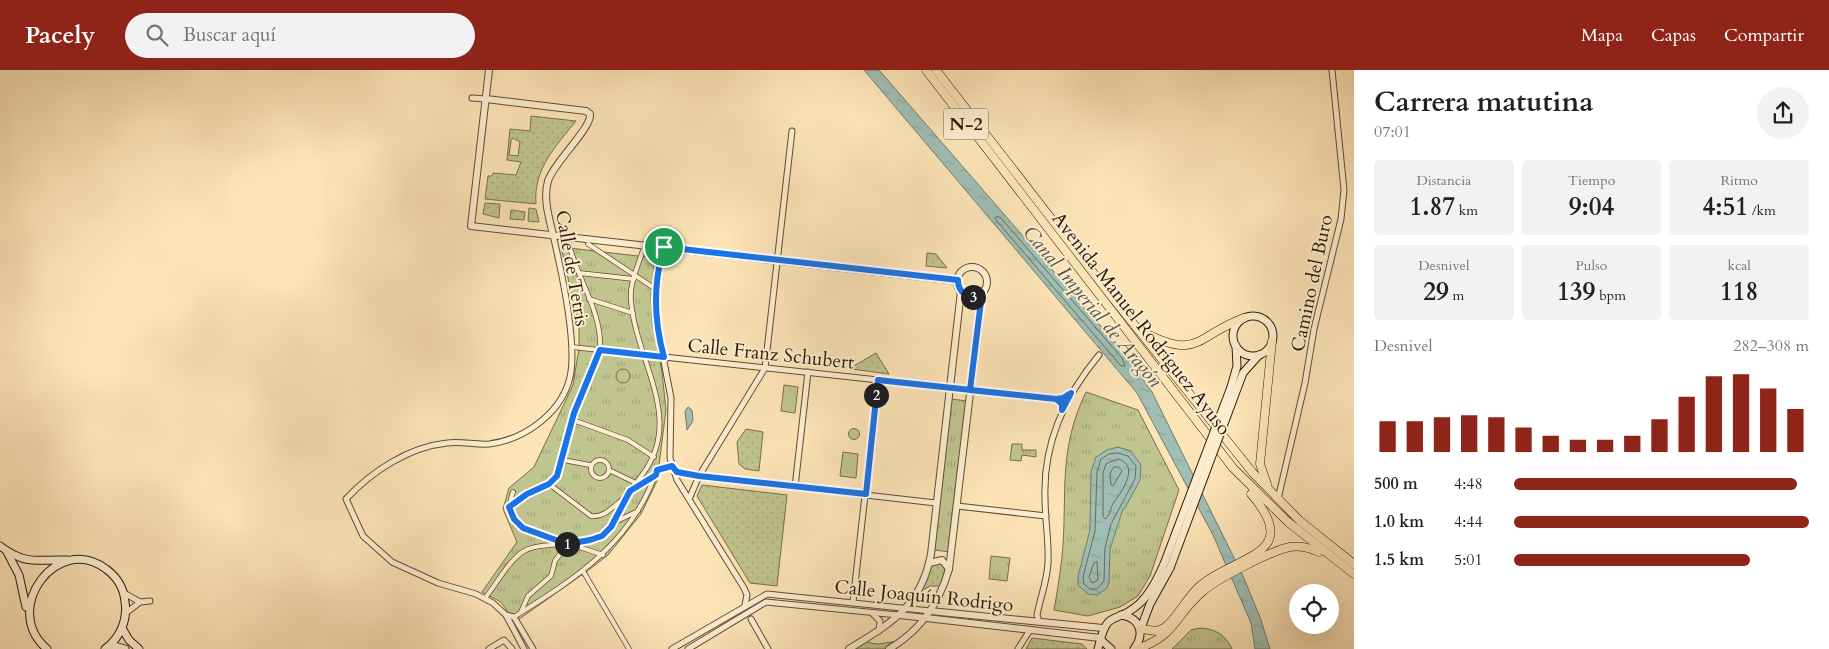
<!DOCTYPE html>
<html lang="es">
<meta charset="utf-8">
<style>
body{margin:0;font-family:Cardo,serif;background:#f2f2f2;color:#202124;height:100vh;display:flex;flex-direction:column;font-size:19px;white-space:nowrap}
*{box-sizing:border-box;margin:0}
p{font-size:16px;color:#757577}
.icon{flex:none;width:28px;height:28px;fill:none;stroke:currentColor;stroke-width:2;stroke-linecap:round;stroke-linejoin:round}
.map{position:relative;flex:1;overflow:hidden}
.sheet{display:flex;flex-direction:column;background:#fff;width:475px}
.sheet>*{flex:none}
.tools{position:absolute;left:1289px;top:514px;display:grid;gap:10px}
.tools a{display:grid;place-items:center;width:50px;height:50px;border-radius:50%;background:#fff;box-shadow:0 5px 20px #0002;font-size:25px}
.pin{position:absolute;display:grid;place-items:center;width:42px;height:42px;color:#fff;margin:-21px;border:2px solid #fff;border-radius:50%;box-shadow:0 1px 5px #0007}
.km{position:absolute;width:25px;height:25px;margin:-12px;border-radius:50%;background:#222;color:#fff;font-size:14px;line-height:25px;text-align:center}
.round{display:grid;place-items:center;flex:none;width:52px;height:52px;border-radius:26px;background:#f2f2f2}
.head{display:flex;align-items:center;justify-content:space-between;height:85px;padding:0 20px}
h1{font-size:28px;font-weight:800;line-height:38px}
.stats{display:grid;grid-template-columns:repeat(3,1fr);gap:8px;height:85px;padding:5px 20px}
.stats div{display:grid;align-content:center;border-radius:5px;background:#f2f2f2;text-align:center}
.stats b{font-size:25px;font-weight:800}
.stats small{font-size:14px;font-weight:400}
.stats p{font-size:14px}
.chart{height:140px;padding:10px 20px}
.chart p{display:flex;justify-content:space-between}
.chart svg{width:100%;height:90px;margin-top:5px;stroke:#8f2418;stroke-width:6}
ul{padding:0 20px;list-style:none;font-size:16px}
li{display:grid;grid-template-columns:80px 60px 1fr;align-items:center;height:38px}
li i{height:12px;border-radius:6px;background:#8f2418}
header{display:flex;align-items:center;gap:30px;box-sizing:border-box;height:70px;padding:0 25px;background:#8f2418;color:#fff}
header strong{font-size:24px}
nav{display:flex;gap:28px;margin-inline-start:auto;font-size:18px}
.search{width:350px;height:45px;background:#f2f2f2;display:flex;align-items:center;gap:12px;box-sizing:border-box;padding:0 18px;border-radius:28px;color:#757577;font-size:19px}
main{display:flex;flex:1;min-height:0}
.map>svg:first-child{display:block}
</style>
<header>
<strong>Pacely</strong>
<div class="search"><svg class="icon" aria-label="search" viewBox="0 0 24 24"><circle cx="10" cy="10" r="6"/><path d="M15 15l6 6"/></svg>Buscar aquí</div>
<nav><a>Mapa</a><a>Capas</a><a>Compartir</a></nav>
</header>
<main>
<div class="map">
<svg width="1354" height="579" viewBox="0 0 1354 579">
<defs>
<pattern id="grass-dots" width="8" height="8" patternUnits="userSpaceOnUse" patternTransform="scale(1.25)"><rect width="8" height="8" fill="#c0c48e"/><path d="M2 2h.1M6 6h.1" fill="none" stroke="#a5a879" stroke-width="1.8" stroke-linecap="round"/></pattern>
<pattern id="park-tufts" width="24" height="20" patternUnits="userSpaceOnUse" patternTransform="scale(1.25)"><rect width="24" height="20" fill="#c0c48e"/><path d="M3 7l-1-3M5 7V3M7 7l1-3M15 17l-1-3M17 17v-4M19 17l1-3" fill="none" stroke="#a5a879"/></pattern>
<pattern id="water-ripples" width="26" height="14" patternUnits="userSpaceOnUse" patternTransform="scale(1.25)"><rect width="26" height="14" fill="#a0beb4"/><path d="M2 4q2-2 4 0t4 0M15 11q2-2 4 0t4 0" fill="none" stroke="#8aa399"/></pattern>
</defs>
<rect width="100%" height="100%" fill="#fce4b7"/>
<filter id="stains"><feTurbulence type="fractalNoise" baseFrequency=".004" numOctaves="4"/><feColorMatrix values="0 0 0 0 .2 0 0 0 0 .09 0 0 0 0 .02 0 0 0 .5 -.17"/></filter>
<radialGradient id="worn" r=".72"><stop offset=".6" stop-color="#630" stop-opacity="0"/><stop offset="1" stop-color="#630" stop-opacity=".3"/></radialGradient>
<!-- grass -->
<g fill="url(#grass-dots)" stroke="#766f4a" fill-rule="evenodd">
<path d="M531,46L576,51C556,76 533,99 536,134L485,129L488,106H492L493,103L516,105L521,92L507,90L510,59L530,61ZM513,68L520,72L518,86L509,85L511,71Z"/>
<polygon points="485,133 500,134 499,148 483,144"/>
<polygon points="529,138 536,139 539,152 528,151"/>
<polygon points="511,140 525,142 524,150 510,149"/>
<polygon points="927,183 936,184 947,198 926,196"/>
<polygon points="876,283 889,304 852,299 852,297"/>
<polygon points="746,359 763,362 759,401 745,399 739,394 737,372"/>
<polygon points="702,415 787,425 777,516 750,513 697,426"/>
<polygon points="936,491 947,497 942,516 931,516 920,521 930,496"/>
<polygon points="1032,568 1082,574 1087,579 1026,579"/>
<polygon points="899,571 885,579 851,579 864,572 878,574"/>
</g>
<!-- park -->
<g fill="url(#park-tufts)" stroke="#766f4a">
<polygon points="561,177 655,188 651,224 652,251 662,302 666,340 657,411 641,444 608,485 586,502 515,552 501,532 482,522 517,472 503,439 509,418 534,397 573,315 579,278 579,257"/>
<path d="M1086,322L1138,340L1179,420L1150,506L1138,526L1120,537L1088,546L1054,540C1057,523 1060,505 1062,487C1068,424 1057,382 1086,322Z"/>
<polygon points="951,329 967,331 950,482 934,480"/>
<circle cx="854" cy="364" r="5.5"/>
<polygon points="1012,374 1022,374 1022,380 1036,380 1036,387 1022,385 1021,391 1010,390"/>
<polygon points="991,486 1010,488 1007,511 989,509"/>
<path d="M1200,558C1215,559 1225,564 1232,579H1172L1191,560Z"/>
</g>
<!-- pitch -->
<g fill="#c0c48e" stroke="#766f4a">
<circle cx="623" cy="306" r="7"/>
<polygon points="784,315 798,317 795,343 781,341"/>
<polygon points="843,382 858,384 856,408 840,406"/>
</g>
<!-- water -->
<g fill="url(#water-ripples)" stroke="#727c6f">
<polygon points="864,0 879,0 1126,285 1152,322 1243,506 1260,547 1270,579 1255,579 1251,553 1213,465 1137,323"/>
<polygon points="688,337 692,340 693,351 687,360 685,341"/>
<polygon points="1118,377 1131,381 1141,395 1140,410 1125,438 1123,439 1110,479 1109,512 1107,518 1098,525 1088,524 1078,515 1078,506 1090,460 1091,402 1096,387 1107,380"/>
</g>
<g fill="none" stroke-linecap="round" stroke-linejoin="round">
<!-- shore -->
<g stroke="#666c5e" stroke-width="1">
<polygon points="996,147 1000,147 1122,288 1125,296 1121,296 996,150"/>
<polygon points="1118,383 1128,386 1136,396 1135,409 1111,454 1105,478 1104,511 1097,519 1090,519 1084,514 1083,507 1095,461 1097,402 1101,389 1109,384"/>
<path d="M1118,389C1140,395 1123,420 1114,432C1110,437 1111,445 1105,449L1103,446V403L1106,394Z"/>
<polygon points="1114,397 1119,397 1122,401 1113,416 1111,415 1110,404"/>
<polygon points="1097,492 1098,510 1092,513 1089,507 1094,493"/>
</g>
<!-- pedestrian casing -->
<g stroke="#614c33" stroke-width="5.5">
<g id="pedestrian">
<polyline points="588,174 651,216 657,217"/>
<polyline points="579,203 634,209"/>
<polyline points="589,229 633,243"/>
<polyline points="572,277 664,287"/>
<polyline points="573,350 628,370 654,387"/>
<circle cx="600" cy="399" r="9"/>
<polyline points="563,390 590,395"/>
<polyline points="611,401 636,413"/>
<path d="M549,414L591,446C604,448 614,436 623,429C631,422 636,413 642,405C685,348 636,292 631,231C629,214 638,196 643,180"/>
<polyline points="633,420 656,405"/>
<path d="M513,422C507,437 510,449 523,458L603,485"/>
<path d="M509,437L527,424L549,414L557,406L575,343L600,281C603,240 574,205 567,166"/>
<polyline points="615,452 638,441"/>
<polyline points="583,501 629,579"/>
<path d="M485,528C497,514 508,491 524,481C532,476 542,476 550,475C593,472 612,470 627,426"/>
<polyline points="521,542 528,526 551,506 555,491 567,474"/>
<path d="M514,547C576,508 632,473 657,400L672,396"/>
</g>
</g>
<!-- minor casing -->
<g stroke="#614c33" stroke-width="7">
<g id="minor">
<polyline points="472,28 486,29"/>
<polyline points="670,162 660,191 656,226 659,266 671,328 670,388 677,410 744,518 747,525 745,535"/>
<polyline points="664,287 1056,329 1063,328 1071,323"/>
<polyline points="674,400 699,406 936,433"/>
<polyline points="795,417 808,302"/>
<polyline points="690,427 699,406 765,298 792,61"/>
<polyline points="1278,429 1305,313 1314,259 1341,149 1344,120 1332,0"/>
<polyline points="957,436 1046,446"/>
<polyline points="124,523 140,532"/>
<polyline points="853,532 878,310"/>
<polyline points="126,543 140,532 150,531"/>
<polyline points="873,544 880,551 879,561"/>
<polyline points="506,545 514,547 533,579"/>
<polyline points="751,549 768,579"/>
<path d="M1039,552L1037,545C1040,528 1047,512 1048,493C1049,471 1045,450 1045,428C1043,373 1064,327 1099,285"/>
<polyline points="489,579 504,570 512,579"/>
<path d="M524,579L506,545L493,533L476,524L438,513L392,492L363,466L346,429C372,401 409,377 447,373C461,371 475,375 489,374C523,370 559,345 569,311C579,279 561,199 553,165"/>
<polyline points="672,579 767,524 930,541"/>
<polyline points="688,579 766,532 898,545"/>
<polyline points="1018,579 1030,560"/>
</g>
</g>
<!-- tertiary casing -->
<g stroke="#614c33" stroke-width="8">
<g id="tertiary">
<polyline points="489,0 471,156 958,211"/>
<path d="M486,29L586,41L590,44C592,58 554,92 548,111C543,129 549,147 553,165"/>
<circle cx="972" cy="212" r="15"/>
<polyline points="929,493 942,490 949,499"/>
<polyline points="930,541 1103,558"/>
<polyline points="900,545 1100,568"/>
<path d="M849,579C891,553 921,537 931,484L961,221"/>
<path d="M889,579C920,561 939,534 949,499L982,223"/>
</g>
</g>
<!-- secondary casing -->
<g stroke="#2d1a07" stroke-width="9">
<g id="secondary">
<circle cx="1253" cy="266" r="20"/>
<polyline points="1231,317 1237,296 1236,276"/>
<polyline points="1237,319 1243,303 1259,285"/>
<path d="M0,476C27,496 37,489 67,490"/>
<polyline points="7,482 19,505 26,537"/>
<path d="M1121,545C1141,548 1145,564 1134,579"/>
<polyline points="122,558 129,570 139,579"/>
<polyline points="1141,558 1150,534 1170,498"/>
<polyline points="1100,569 1111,579"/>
<polyline points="110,575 125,579"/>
<path d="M47,579C0,539 58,462 106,499C117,507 124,519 125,532C128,550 120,568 105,579"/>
<path d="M1098,579C1108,536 1113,557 1139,534C1151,523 1158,508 1164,494"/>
</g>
</g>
<!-- trunk casing -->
<g stroke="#2d1a07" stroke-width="9">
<g id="trunk">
<polyline points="926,0 1233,398 1288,452 1354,504"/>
<polyline points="936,0 1112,227 1253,403 1300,451 1354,494"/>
<path d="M1143,262C1199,291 1195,266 1244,248"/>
<polyline points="1267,414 1260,394 1272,271"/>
<path d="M1141,559L1157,561L1164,558C1179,547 1186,527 1201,515C1237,485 1304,485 1251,424"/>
<path d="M1137,579C1177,565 1174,546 1202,522C1217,509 1270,481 1290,477C1300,475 1310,478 1319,482"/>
</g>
</g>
<!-- pedestrian -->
<use href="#pedestrian" stroke="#fdedd0" stroke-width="4"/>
<!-- minor -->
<use href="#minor" stroke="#fdedd0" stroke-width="5"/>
<!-- tertiary -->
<use href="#tertiary" stroke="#fdedd0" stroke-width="6"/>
<!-- secondary -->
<use href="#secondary" stroke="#fdedd0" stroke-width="7"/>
<!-- trunk -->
<use href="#trunk" stroke="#fce4b7" stroke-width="8"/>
<!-- secondary-bridge casing -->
<g stroke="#2d1a07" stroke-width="9" stroke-linecap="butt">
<g id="secondary-bridge">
<polyline points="1164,494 1231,317"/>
<polyline points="1170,498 1237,319"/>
</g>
</g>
<!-- secondary-bridge -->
<use href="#secondary-bridge" stroke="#fdedd0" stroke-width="7"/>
</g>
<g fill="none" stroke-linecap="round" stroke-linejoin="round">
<!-- route casing -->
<g stroke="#fff" stroke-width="10">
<path id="route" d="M664,177C653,213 654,251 664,287L600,280L574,343L557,406L549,414L527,424L509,437L514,449L523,458L567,474L590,470L602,466L611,457L630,421L656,405L657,400L672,396L677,402L699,406L866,424L878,310L1056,329L1062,334V340L1071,323L1063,328L1056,329L970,320L982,223C970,230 958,224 958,210L664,177"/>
</g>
<!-- route -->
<use href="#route" stroke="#1a73e8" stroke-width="6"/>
</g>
<g text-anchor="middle" stroke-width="4" stroke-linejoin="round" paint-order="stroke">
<!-- shield labels -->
<rect fill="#fdedd0" stroke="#6b5943" stroke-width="1" x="943.5" y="38.5" width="45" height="31" rx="4"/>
<g font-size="18" font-weight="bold" fill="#2d1a07">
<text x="966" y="60">N-2</text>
</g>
<!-- street labels -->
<g font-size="19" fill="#2d1a07" stroke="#fdedd0">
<text transform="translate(573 198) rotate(80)" y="7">Calle de Tetris</text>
<text transform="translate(1311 213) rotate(-78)" y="7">Camino del Buro</text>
<text transform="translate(1142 253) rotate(52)" y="7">Avenida Manuel Rodríguez Ayuso</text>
<text transform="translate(771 283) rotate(6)" y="7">Calle Franz Schubert</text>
<text transform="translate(924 525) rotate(6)" y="7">Calle Joaquín Rodrigo</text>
</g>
<!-- water labels -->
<g font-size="20" font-style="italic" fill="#555344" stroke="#fdedd0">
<text transform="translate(1093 236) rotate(50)" y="7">Canal Imperial de Aragón</text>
</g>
</g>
<rect width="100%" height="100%" filter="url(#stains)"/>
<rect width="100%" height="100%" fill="url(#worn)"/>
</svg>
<div class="tools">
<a><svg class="icon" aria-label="locate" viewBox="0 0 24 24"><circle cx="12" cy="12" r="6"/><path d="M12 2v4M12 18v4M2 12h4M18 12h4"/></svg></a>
</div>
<div class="pin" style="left:664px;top:177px;background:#1e9e55"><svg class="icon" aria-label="arrive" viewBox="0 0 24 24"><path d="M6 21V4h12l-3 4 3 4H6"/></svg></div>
<b class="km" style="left:567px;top:474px">1</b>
<b class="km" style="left:876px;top:325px">2</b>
<b class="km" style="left:973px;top:227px">3</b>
</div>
<section class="sheet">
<div class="head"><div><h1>Carrera matutina</h1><p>07:01</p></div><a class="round"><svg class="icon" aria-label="share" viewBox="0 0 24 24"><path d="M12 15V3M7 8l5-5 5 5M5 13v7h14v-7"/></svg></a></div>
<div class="stats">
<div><p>Distancia</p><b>1.87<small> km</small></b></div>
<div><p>Tiempo</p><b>9:04</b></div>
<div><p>Ritmo</p><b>4:51<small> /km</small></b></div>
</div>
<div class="stats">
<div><p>Desnivel</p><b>29<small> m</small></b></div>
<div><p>Pulso</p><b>139<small> bpm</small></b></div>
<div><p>kcal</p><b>118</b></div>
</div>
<div class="chart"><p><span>Desnivel</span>282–308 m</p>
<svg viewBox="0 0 160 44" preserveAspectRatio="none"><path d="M5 44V29M15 44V29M25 44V27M35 44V26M45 44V27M55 44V32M65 44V36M75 44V38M85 44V38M95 44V36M105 44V28M115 44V17M125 44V7M135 44V6M145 44V13M155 44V23"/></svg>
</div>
<ul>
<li><b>500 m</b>4:48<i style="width:96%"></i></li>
<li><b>1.0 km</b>4:44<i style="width:100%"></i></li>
<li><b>1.5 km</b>5:01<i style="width:80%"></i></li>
</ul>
</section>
</main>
